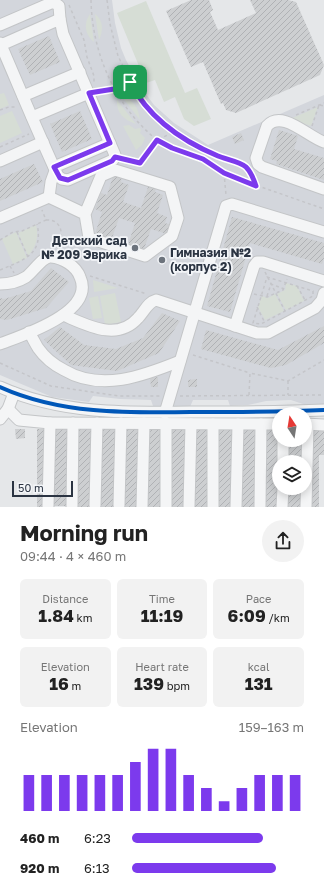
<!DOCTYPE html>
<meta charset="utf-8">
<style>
body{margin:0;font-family:"Golos Text",sans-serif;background:#f2f2f2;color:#222;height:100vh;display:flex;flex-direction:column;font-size:15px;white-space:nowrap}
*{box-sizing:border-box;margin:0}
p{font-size:13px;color:#767676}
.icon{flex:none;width:22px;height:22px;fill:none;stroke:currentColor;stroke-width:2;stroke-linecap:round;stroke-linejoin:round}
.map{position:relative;height:507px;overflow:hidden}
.details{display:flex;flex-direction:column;background:#fff;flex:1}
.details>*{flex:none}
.needle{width:26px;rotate:348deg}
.buttons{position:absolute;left:272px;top:407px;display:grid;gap:8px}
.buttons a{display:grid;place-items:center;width:40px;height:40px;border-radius:50%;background:#fff;box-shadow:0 2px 10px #0003;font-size:20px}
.scale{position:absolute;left:12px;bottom:10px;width:61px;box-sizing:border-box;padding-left:4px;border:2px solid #2b3442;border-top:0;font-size:11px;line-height:14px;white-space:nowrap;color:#2b3442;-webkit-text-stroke:3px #f3f5f8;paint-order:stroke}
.pin{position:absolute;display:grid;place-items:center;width:34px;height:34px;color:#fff;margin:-17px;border-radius:8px;box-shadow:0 2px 6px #0006}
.round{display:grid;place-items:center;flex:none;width:42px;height:42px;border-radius:21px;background:#f2f2f2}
.head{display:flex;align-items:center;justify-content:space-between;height:68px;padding:0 20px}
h1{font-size:22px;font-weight:700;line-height:30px}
.metrics{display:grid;grid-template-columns:repeat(3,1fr);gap:6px;height:68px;padding:4px 20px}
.metrics div{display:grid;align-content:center;border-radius:6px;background:#f2f2f2;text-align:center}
.metrics b{font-size:17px;font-weight:700}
.metrics small{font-size:11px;font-weight:400}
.metrics p{font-size:11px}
.chart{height:112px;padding:8px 20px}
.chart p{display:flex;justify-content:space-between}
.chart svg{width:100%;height:72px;margin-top:4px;stroke:#7c3aed;stroke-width:6}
ul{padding:0 20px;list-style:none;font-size:13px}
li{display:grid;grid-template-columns:64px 48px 1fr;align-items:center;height:30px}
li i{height:10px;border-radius:5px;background:#7c3aed}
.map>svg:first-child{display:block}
</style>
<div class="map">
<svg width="324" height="507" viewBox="0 0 324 507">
<defs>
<pattern id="building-hatch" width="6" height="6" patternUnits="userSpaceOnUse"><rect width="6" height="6" fill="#cdcfd1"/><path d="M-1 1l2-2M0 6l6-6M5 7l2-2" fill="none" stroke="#b0b2b5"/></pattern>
</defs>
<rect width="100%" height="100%" fill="#e5e7e9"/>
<!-- built -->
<polygon fill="#d3d6dc" points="0,0 112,0 115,23 121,48 126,60 140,86 154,105 174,123 208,145 324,95 324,404 306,405 291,400 266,401 248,405 230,406 228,400 193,400 190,407 153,406 151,400 120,399 93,396 89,402 52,397 0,375"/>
<!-- green -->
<g fill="#d6ddd5">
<polygon points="146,1 185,93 197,88 211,119 194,126 184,119 175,97 164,102 155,80 146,83 117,13"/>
<path d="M90,14L94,42C85,35 83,24 90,14Z"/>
<path d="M95,14C104,21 103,31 99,40Z"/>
<polygon points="4,93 9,105 0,109 0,94"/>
<path d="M122,97C135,100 138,108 140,120Z"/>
<path d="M117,100L136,124C124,120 116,113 117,100Z"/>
<polygon points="318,107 311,126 290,119"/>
<polygon points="12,111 22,133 0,143 0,116"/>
<polygon points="129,125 135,129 140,128 141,130 140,133 145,138 142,145 136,150 123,126"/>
<path d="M36,225C39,237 36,247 28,256L18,233Z"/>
<polygon points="16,232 27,258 13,264 2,239"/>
<polygon points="93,280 118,288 94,292"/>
<polygon points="286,283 297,286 304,301 286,310 277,294 285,290"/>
<polygon points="115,293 121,322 105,325 100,296"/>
<polygon points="275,294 284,311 265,320 258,307 262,296 268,298"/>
<polygon points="98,296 102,318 93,319 89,298"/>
</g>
<!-- building -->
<g fill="url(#building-hatch)">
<polygon points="191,0 209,0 213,10 210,12 218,30 256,13 250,0 288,0 296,2 324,65 320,75 236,113 226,110 223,103 221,104 203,62 191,67 166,11"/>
<polygon points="49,36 60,62 30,75 18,49"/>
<polygon points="80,111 92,139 62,152 50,124"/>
<polygon points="279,130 298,136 294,149 324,158 324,180 276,164 277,161 270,159"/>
<polygon points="241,133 244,140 235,144 232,137"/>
<polygon points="34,164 43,182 0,201 0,179"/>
<polygon points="114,173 122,176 121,182 129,185 123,202 141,208 149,184 156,187 155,192 163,195 157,213 167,217 165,223 171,225 167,234 151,229 144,249 137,247 136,251 127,248 135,223 119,218 112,238 104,236 103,240 94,237 102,212 95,209 101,193 107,195"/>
<polygon points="232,217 324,243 324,258 322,264 250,243 230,312 207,306"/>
<polygon points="51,268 69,282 46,308 7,320 0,319 0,298 4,299 31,291"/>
<polygon points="162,313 180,321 159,353 117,371 71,365 44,340 60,327 84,345 116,349 143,338"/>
<polygon points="324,326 324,343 286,365 271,368 201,349 206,330 278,350"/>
<polygon points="158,377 158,387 151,387 150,378"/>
<polygon points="197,379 197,387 188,387 188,380"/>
<polygon points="53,428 69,428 67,506 51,506"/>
<polygon points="76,428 93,428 92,507 75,507"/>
<polygon points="100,428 117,428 115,507 98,507"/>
<polygon points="124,428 140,428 138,507 123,507"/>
<polygon points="147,428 163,428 161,507 146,507"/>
<polygon points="171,428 187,429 185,507 170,507"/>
<polygon points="218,428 233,429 231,507 216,507"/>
<polygon points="15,429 25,429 25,438 16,439"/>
<rect x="37" y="429" width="9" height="78"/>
<polygon points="194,429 210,429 209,507 193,507"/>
<polygon points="242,429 257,429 255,507 240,507"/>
<polygon points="265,429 279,429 279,507 264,507"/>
<polygon points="310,429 324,429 324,455 319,455 319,507 310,507"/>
<rect x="287" y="440" width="16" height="22"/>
<polygon points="286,488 303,488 302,507 286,507"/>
</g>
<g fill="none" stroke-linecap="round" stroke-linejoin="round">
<!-- minor casing -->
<g stroke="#c3c5c7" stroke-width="13">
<g id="minor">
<polyline points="0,25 51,3 55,3 59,6 60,19"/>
<path d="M0,43L1,45C20,89 38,133 58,176L62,179L68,180L113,160L115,155L63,34L60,19L1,45"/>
<polyline points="23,96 80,72"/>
<polyline points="32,117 89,93"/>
<path d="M324,142C308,137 282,109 267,126L256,158L258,164L262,167L324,189"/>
<polyline points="0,161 43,142"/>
<polyline points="54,167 110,143"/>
<polyline points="49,197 85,214 101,176 115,170 170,187 178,218 172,236 145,256 89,238 85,214"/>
<polyline points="49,197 51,182 55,171"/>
<polyline points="0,218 49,197"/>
<path d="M0,284C9,284 18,282 26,277C33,272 43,256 51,257C63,258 76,266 80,277C96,312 23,335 0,344"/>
<path d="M63,315C87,325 117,342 138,318C144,312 148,302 156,300L257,333H268L315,308L322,300L324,293"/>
<polyline points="235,326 254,266 257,262 263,262 324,281"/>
<path d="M29,332C32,337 35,343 38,348C45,358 54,365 64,370C101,392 143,376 180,361"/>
<path d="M0,387C62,415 130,413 197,412C239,412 282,412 324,410"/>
<polyline points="8,409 19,420 50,423"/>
<polyline points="165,413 226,206 232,204 324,232"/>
<polyline points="0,419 8,409 14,393"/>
<polyline points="305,424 324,425"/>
<polyline points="283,462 283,440"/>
<polyline points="95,505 97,423"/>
<polyline points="119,505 121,423"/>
<polyline points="48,506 50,423 279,424"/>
<polyline points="72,506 73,423"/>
<polyline points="189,506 191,424"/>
<polyline points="260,506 261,424"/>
<polyline points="142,507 144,423"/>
<polyline points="166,507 166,423"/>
<polyline points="213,507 213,424"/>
<polyline points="236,507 238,424"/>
<polyline points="282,507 283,488"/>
<polyline points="306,507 308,424"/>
</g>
</g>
<!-- path -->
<g stroke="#c4c5c9" stroke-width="1.5" stroke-dasharray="3 3" stroke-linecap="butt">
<path d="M91,0C92,53 115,106 157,140C169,150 188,151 202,159C212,164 220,172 230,176L324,209"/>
<polyline points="107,0 110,24 118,56 132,84 142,101 159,119 183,138 217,155 244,165 251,173 256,186"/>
<polyline points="69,5 84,40 87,57 94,76 94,83"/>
<polyline points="98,92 114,89 130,82"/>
<polyline points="320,105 324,106"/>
<polyline points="0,110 9,107 17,107"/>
<polyline points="296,115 324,103"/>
<polyline points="312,126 319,105"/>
<polyline points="0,147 29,134"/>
<polyline points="123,159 140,163 157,140 174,132"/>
<polyline points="224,173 226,195"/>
<path d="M46,220C64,219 63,238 59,250"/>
<polyline points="17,232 28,257"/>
<polyline points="0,240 13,232 22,231 46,220 42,210"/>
<polyline points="10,266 14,273"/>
<path d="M0,270C23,260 44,255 37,224"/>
<polyline points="265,272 285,311"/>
<polyline points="90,276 147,294"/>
<polygon points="267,277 313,291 313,296 261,324 253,323"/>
<polyline points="297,286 305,300"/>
<polyline points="254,294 267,297 283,290 287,279"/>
<polyline points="267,296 271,284 284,289"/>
<polyline points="257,307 264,321"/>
<polyline points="193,355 250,373"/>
<polyline points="0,363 51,386 119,396 160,396"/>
<polyline points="288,381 288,395"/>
<polyline points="249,395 250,373 288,381 324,360"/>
<polyline points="180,396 324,395"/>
</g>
<!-- minor -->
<use href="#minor" stroke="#f4f5f6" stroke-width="11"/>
<!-- cycleway casing -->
<g stroke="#f3f5f8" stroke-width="6">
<path id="cycleway" d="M0,387C62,415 130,413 197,412C239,412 282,412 324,410"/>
</g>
<!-- cycleway -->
<use href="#cycleway" stroke="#0057b8" stroke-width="4"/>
</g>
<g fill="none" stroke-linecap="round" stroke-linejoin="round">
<!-- route casing -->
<g stroke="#fff" stroke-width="8">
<path id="route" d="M130,82C148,117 182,141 218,156C225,159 241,162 246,167C251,172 254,180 256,186L224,173L203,159L172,148L157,140L140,163L115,157L112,161L68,180L60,178L54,167L110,143L89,93L114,89Z"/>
</g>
<!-- route -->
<use href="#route" stroke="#7c3aed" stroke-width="5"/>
</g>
<!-- markers -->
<g fill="#6c737c" stroke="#f3f5f8" stroke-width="1.5">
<circle cx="135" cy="248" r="4"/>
<circle cx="162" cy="260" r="4"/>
</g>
<g text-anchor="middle" stroke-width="3.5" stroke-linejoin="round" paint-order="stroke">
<!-- poi labels -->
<g font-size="12" font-weight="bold" fill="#2b3442" stroke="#f3f5f8" text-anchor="end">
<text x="127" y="245">Детский сад<tspan x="127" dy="14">№ 209 Эврика</tspan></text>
<text x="170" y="257" text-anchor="start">Гимназия №2<tspan x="170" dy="14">(корпус 2)</tspan></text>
</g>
</g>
</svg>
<div class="buttons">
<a><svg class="needle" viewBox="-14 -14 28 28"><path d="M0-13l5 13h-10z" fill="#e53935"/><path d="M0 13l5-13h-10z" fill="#767676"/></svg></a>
<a><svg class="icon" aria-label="layers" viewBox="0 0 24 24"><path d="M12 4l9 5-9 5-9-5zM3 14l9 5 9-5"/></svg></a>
</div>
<div class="scale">50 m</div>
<div class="pin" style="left:130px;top:82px;background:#1e9e55"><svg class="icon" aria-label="arrive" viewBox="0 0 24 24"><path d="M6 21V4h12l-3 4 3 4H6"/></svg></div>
</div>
<section class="details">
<div class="head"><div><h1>Morning run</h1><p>09:44 · 4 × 460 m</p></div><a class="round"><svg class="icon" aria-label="share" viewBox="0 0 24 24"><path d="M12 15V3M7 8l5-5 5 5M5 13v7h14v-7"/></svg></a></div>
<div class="metrics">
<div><p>Distance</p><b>1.84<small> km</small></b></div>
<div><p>Time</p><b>11:19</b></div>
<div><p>Pace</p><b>6:09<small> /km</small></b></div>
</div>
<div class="metrics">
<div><p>Elevation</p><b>16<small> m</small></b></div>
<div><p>Heart rate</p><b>139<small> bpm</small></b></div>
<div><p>kcal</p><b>131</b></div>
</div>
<div class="chart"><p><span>Elevation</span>159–163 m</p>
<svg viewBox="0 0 160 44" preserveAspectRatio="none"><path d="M5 44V22M15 44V22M25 44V22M35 44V22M45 44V22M55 44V22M65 44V14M75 44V6M85 44V6M95 44V22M105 44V30M115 44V38M125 44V30M135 44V22M145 44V22M155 44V22"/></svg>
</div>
<ul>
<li><b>460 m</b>6:23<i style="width:76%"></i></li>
<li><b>920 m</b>6:13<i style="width:84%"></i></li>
</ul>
</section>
